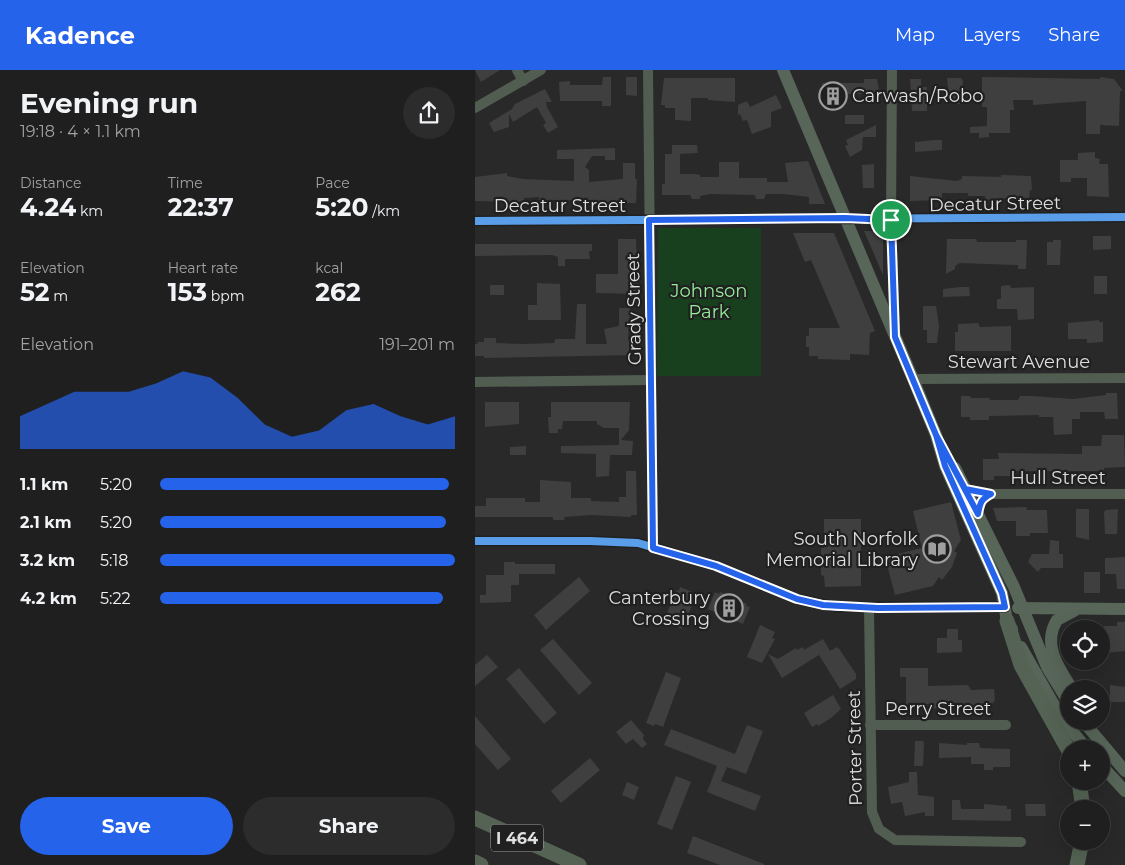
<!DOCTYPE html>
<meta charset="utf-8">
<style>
body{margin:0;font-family:Montserrat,sans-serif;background:#2c2c2c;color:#f1f3f6;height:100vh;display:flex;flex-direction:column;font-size:19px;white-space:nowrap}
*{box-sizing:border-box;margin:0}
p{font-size:16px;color:#a1a2a4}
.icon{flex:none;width:28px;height:28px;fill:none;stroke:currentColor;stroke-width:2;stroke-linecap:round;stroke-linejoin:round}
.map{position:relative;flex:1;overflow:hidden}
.sheet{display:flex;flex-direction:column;background:#1f1f1f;width:475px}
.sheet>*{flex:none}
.buttons{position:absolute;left:585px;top:550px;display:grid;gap:10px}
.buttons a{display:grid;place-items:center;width:50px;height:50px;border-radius:50%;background:#1f1f1f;box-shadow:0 5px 20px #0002,0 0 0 1px #3c3d3d;font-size:25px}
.pin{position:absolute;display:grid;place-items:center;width:42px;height:42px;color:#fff;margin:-21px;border:2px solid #fff;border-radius:50%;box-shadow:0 1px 5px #0007}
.round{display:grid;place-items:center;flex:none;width:52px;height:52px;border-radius:26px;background:#2c2c2c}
.headline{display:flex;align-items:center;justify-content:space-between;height:85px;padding:0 20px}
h1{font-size:28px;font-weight:700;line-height:38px}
.stats{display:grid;grid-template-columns:repeat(3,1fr);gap:8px;height:85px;padding:5px 20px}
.stats div{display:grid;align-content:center}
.stats b{font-size:25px;font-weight:700}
.stats small{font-size:14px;font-weight:400}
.stats p{font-size:14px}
.chart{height:140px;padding:10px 20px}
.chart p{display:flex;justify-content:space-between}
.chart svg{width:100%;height:90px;margin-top:5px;fill:#2563eb;opacity:.7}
.cta{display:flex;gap:10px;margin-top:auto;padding:10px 20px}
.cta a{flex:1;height:58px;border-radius:30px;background:#2563eb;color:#fff;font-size:20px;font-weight:700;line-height:58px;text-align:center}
.cta a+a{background:#2c2c2c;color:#f1f3f6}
ul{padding:0 20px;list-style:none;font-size:16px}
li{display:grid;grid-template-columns:80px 60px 1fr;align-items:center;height:38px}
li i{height:12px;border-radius:6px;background:#2563eb}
header{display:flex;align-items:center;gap:30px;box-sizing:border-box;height:70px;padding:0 25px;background:#2563eb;color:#fff}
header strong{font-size:24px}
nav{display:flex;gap:28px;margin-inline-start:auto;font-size:18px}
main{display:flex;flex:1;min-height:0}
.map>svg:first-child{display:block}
</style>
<header>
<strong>Kadence</strong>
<nav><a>Map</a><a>Layers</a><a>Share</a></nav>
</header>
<main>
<section class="sheet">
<div class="headline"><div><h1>Evening run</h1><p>19:18 · 4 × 1.1 km</p></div><a class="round"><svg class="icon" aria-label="share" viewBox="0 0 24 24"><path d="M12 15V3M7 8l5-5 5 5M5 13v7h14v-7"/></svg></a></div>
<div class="stats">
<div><p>Distance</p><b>4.24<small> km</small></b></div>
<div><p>Time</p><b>22:37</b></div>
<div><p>Pace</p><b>5:20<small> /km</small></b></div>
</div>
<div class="stats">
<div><p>Elevation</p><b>52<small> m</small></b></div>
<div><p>Heart rate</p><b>153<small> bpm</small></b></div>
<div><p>kcal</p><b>262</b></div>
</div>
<div class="chart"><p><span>Elevation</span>191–201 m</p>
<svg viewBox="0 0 160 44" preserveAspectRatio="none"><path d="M0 44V28L10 22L20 16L30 16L40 16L50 12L60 6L70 9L80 19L90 32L100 38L110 35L120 25L130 22L140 28L150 32L160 28V44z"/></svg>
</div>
<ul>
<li><b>1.1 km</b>5:20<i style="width:98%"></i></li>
<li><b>2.1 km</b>5:20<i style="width:97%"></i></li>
<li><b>3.2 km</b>5:18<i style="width:100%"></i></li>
<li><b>4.2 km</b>5:22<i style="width:96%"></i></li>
</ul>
<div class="cta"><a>Save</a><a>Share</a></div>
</section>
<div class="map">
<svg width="650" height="795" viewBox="0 0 650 795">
<rect width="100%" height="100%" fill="#292929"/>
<!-- green -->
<polygon fill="#19401e" points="183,158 286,158 286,306 182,306"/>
<!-- building -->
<g fill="#3f3f3f">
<polygon points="0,0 25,0 6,12"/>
<polygon points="128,7 136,7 136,36 127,36 127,31 85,31 84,12 95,11 95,15 127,15"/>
<polygon points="151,7 162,7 162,26 151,25"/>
<polygon points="507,7 625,9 625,7 639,9 648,21 645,21 644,56 625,55 625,64 611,64 611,31 558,35 558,30 538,30 539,40 535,40 535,63 514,63 514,67 504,68 504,63 495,63 495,57 512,56 512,37 507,37"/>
<polygon points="189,8 260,8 260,32 233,30 233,28 216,28 216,51 200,50 200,38 190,38 190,35 186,35"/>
<polygon points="472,8 486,8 488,11 487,34 477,34 477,27 474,27"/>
<polygon points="389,9 402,9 405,26 402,34 391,34 389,24 370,24 370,28 363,28 363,36 348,36 347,13 389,13"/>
<polygon points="435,9 446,9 446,17 452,17 452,41 437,41"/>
<polygon points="70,19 77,32 71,32 72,37 83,57 73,63 68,55 71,53 62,37 38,52 34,44 34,57 19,62 14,53 37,39 40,34"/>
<polygon points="301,25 307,38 296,42 296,57 277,64 272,50 268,51 265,44 263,45 263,35 272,31 275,37"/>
<rect x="370" y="45" width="19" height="9"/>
<polygon points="401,55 401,67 388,67 387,80 375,87 370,76 373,75 371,70"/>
<polygon points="459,70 467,70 467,80 440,82 440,72"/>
<polygon points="197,75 222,75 223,83 205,84 205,104 219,104 225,105 225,107 244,107 244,92 264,92 264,108 292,108 292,112 313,112 310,93 333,91 350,134 334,134 334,127 308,124 291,124 289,129 281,129 280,125 235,124 225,126 225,129 217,129 215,125 187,125 187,114 190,114 190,84 197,84"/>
<polygon points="140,78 140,90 130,90 130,86 117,86 110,97 114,100 114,112 148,109 148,93 160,93 160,109 162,109 161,133 120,133 120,130 64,130 64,127 49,128 49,132 0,131 0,107 32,103 32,106 48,109 99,111 99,89 82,89 82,80"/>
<polygon points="620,82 620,88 625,89 624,94 633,94 634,127 612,126 612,108 596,108 596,112 585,112 585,90 603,90 603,83"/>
<polygon points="399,94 399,118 388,118 387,95"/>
<polygon points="526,105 556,106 557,120 555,120 554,130 543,130 543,127 510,130 510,126 493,126 493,123 467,123 467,130 435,131 435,106 482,111 487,109 487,106 526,107"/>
<polygon points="389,161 408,161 408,205"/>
<polygon points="318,163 359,163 400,261 395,263 394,285 375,284 375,290 343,289 343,286 334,286 334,277 331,277 331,266 334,266 334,258 365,258 336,190 330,192"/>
<polygon points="618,166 636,166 636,179 618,180"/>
<polygon points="143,169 161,169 163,224 121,223 121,204 143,204"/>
<polygon points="472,169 501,169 502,172 541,172 541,170 552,170 551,199 543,199 543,195 540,195 485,193 480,196 480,199 471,204"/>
<polygon points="578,170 586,170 585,195 572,195 572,172 578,172"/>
<polygon points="0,174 117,174 117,181 114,181 115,189 90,189 90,196 83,196 83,187 77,185 0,186"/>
<rect x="619" y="206" width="13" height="18"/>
<polygon points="62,213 85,214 86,250 53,250 53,235 62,235"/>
<rect x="15" y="215" width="14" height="10"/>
<polygon points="535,215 536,218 559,217 559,249 543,250 542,239 522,239 522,229 526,229 526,216"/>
<polygon points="486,217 494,217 495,226 468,227 468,219"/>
<polygon points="102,234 111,234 111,274 132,274 129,259 144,256 144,238 155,238 153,270 160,270 160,285 9,288 9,286 0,286 0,274 3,274 2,272 9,272 9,268 21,268 21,273 48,274 79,273 80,269 100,269"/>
<polygon points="448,236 461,236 464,256 462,273 452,273 452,260 448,260"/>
<polygon points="624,250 624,252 628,252 628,272 612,273 612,269 593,269 593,253"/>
<polygon points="503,253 505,257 536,256 536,281 480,281 480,262 483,262 483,254"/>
<polygon points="631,323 642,323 643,349 630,349 629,342 605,342 605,349 597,349 597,364 579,365 578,347 564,347 564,345 514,346 514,350 495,350 495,347 486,347 486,326 495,326 496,328 514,328 515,330 543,330 545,326 557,326 598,329 631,325"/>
<polygon points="10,332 44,332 44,354 10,357"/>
<polygon points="76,332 155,332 154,360 146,370 158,371 157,385 135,385 134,406 121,407 121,384 86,383 86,376 144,375 144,358 129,358 122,354 122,351 88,351 87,359 83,359 83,363 74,363 73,347 76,347"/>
<polygon points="627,365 649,365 650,397 629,398 629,401 538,401 537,406 519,406 519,410 508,410 508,389 524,389 523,383 607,384 607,376 626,376"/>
<polygon points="51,376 51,385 35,385 35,377"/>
<polygon points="151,401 161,401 162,445 156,445 156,447 116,445 90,447 89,450 78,450 78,447 0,447 0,436 11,436 11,428 50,428 50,432 65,432 65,410 96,412 96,428 116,428 116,431 144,432 144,427 151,427"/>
<polygon points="476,432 486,470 479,481 482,483 477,497 467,510 464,507 458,516 420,525 410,487 447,478 438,441"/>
<polygon points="551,437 552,440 572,440 573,463 555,463 555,466 541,466 541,451 522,451 518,438"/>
<polygon points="601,439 614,439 614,470 601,467"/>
<polygon points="643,439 642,464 630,464 629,442 631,440"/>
<polygon points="349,449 386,449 386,516 350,517 349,506 346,505 346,478 349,478"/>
<polygon points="575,470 584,471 584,484 588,484 588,498 566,498 563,502 553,492 557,484 574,484"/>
<polygon points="650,487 650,519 642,519 641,504 630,504 630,488"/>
<polygon points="29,492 40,492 40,494 80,494 80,504 44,504 44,515 36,515 36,532 5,533 5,525 11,525 11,505 29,505"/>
<rect x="609" y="502" width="16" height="21"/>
<polygon points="104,507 115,521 71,560 59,545"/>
<polygon points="205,517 222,524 207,559 190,552 192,548 190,547 202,520 204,521"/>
<polygon points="240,522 244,524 245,522 272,534 271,536 275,537 268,554 233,539"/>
<polygon points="642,552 650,552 650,581 630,583 629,556 642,556"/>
<polygon points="285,555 300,562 297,568 300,569 287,593 272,587"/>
<polygon points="472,559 483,559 483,570 487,570 487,582 462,583 462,568 472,568"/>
<polygon points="78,569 117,613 104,625 65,580"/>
<polygon points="348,569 355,581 362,577 365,580 381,604 381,609 365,619 344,585 307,608 293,584 303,589 321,578 322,580 328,577 329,580"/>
<polygon points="12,585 23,597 0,616 0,595"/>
<polygon points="44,598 82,643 69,654 31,609"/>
<polygon points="425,598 453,598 453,616 493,615 496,620 519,619 520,630 515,637 475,634 475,638 454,638 454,634 439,634 439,638 431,638 431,607 425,607"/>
<polygon points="191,602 206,608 188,657 180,654 179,656 171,653"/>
<polygon points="635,615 650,617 650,632 635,632"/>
<polygon points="358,625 366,639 356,648 343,656 342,654 337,657 329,643"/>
<polygon points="0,646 36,689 23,700 0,674"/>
<polygon points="156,650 169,665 168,669 172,674 167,678 158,669 151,674 141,662"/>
<polygon points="272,655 288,661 271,704 252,697 246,711 286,726 280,741 232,722 242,696 189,675 196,659 260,684"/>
<polygon points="440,671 448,671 449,674 448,696 439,696"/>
<polygon points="464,673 492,675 492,673 504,673 505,678 535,679 535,697 518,697 518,700 509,700 509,694 496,694 496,687 464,688"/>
<polygon points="115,688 125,700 86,733 76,721"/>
<polygon points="434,702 442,702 443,725 459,727 459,746 450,746 450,742 430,746 427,732 416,734 413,717 434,712"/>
<polygon points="201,706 216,712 197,760 182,754"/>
<polygon points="152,712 164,717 159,730 147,725"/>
<polygon points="477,730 485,730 486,739 509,739 509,734 532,736 532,739 536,739 536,751 477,750"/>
<polygon points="550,734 570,734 571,746 551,746"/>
<polygon points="218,766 289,794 289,795 245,795 212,783"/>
</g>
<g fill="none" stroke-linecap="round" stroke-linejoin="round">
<!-- minor -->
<g stroke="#515d51" stroke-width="10">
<polyline points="42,0 48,11"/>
<polyline points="173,0 178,478"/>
<polyline points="417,0 416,150 420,261"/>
<polyline points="0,38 66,0"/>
<polyline points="0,151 650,147"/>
<polyline points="438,309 650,308"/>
<polyline points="0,312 176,310"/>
<polyline points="490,419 516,424 650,424"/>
<polyline points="0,471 115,471 163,473 241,496 322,529 362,537 530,537"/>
<polyline points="394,538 397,742 404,759 420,770 546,772"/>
<polyline points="395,655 531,655"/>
</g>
<!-- major -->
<g stroke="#576658" stroke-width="12">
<polyline points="308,0 438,309 461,365 470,396 527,523 532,551 537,559"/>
<polyline points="480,398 539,517 572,597 594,633"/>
<polyline points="543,538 650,539"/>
<polyline points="546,577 587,649 612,679"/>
<path d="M597,619C583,597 567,574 582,550L599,541"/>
<polyline points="608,651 650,701"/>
<polyline points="626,695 650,721"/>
</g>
<!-- highway -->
<g stroke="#546354" stroke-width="15">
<polyline points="532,551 546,595 594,681"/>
<polyline points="604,711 608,739"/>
<polyline points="0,748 104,795"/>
<polyline points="0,792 6,795"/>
<polyline points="602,795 607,771"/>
</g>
<!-- cycleway casing -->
<g stroke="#1f201f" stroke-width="11">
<g id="cycleway">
<polyline points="0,151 650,147"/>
<polyline points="0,471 115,471 163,473 241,496 322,529 362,537 530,537"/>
</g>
</g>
<!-- cycleway -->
<use href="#cycleway" stroke="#5a9eea" stroke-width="8"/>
</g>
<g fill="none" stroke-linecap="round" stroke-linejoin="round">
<!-- route casing -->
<g stroke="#fff" stroke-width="10">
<path id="route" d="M416,150L370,148L174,150L178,478L241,496L322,529L348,535L403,538L530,537L527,523L470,396L461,365L503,444C505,433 506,429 516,424L490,419L461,365L420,267L416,150"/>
</g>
<!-- route -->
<use href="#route" stroke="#2563eb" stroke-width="6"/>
</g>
<!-- icons -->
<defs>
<g id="building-ring" transform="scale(1.4375)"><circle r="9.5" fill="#1f201f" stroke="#9f9f9f" stroke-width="1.5"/><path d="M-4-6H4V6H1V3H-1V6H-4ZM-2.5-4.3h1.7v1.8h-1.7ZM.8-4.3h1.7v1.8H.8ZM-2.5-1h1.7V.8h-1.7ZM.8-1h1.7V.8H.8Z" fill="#9f9f9f"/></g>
<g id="library-ring" transform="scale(1.4375)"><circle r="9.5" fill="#1f201f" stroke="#9f9f9f" stroke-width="1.5"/><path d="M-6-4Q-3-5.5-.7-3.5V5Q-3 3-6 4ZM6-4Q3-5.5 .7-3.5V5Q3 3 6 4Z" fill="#9f9f9f"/></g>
</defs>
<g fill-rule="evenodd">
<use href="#building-ring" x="358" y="26"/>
<use href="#library-ring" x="462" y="479"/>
<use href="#building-ring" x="254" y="538"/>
</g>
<g text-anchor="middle" stroke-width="4.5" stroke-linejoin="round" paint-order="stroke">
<!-- shield labels -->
<rect fill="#1f201f" stroke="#a5a6a5" stroke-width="1" x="16" y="754.5" width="52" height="27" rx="4"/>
<g font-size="16" font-weight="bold" fill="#dedfde">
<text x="42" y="774">I 464</text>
</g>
<!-- poi labels -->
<g font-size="18" fill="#dedfde" stroke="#1f201f" text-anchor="end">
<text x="377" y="32" text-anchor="start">Carwash/Robo</text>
<text x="443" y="475">South Norfolk<tspan x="443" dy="21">Memorial Library</tspan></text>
<text x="235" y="534">Canterbury<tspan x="235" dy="21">Crossing</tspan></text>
</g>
<!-- street labels -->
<g font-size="18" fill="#dedfde" stroke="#1f201f">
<text transform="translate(520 134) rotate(-1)" y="6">Decatur Street</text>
<text x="85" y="142">Decatur Street</text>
<text transform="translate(159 239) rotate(-91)" y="6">Grady Street</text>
<text x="544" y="298">Stewart Avenue</text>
<text x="583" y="414">Hull Street</text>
<text x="463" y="645">Perry Street</text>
<text transform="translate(380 678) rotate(-91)" y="6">Porter Street</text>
</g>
<!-- park labels -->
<g font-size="18" fill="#94eb99" stroke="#1f201f">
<text x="234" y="227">Johnson<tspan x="234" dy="21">Park</tspan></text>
</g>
</g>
</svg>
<div class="buttons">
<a><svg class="icon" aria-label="locate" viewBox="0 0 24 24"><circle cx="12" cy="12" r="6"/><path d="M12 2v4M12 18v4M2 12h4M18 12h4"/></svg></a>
<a><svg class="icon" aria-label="layers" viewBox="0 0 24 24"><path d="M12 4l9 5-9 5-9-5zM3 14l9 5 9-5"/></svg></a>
<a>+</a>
<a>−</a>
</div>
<div class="pin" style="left:416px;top:150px;background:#1e9e55"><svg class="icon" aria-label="arrive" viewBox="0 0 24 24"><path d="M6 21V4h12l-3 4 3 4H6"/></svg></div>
</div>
</main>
